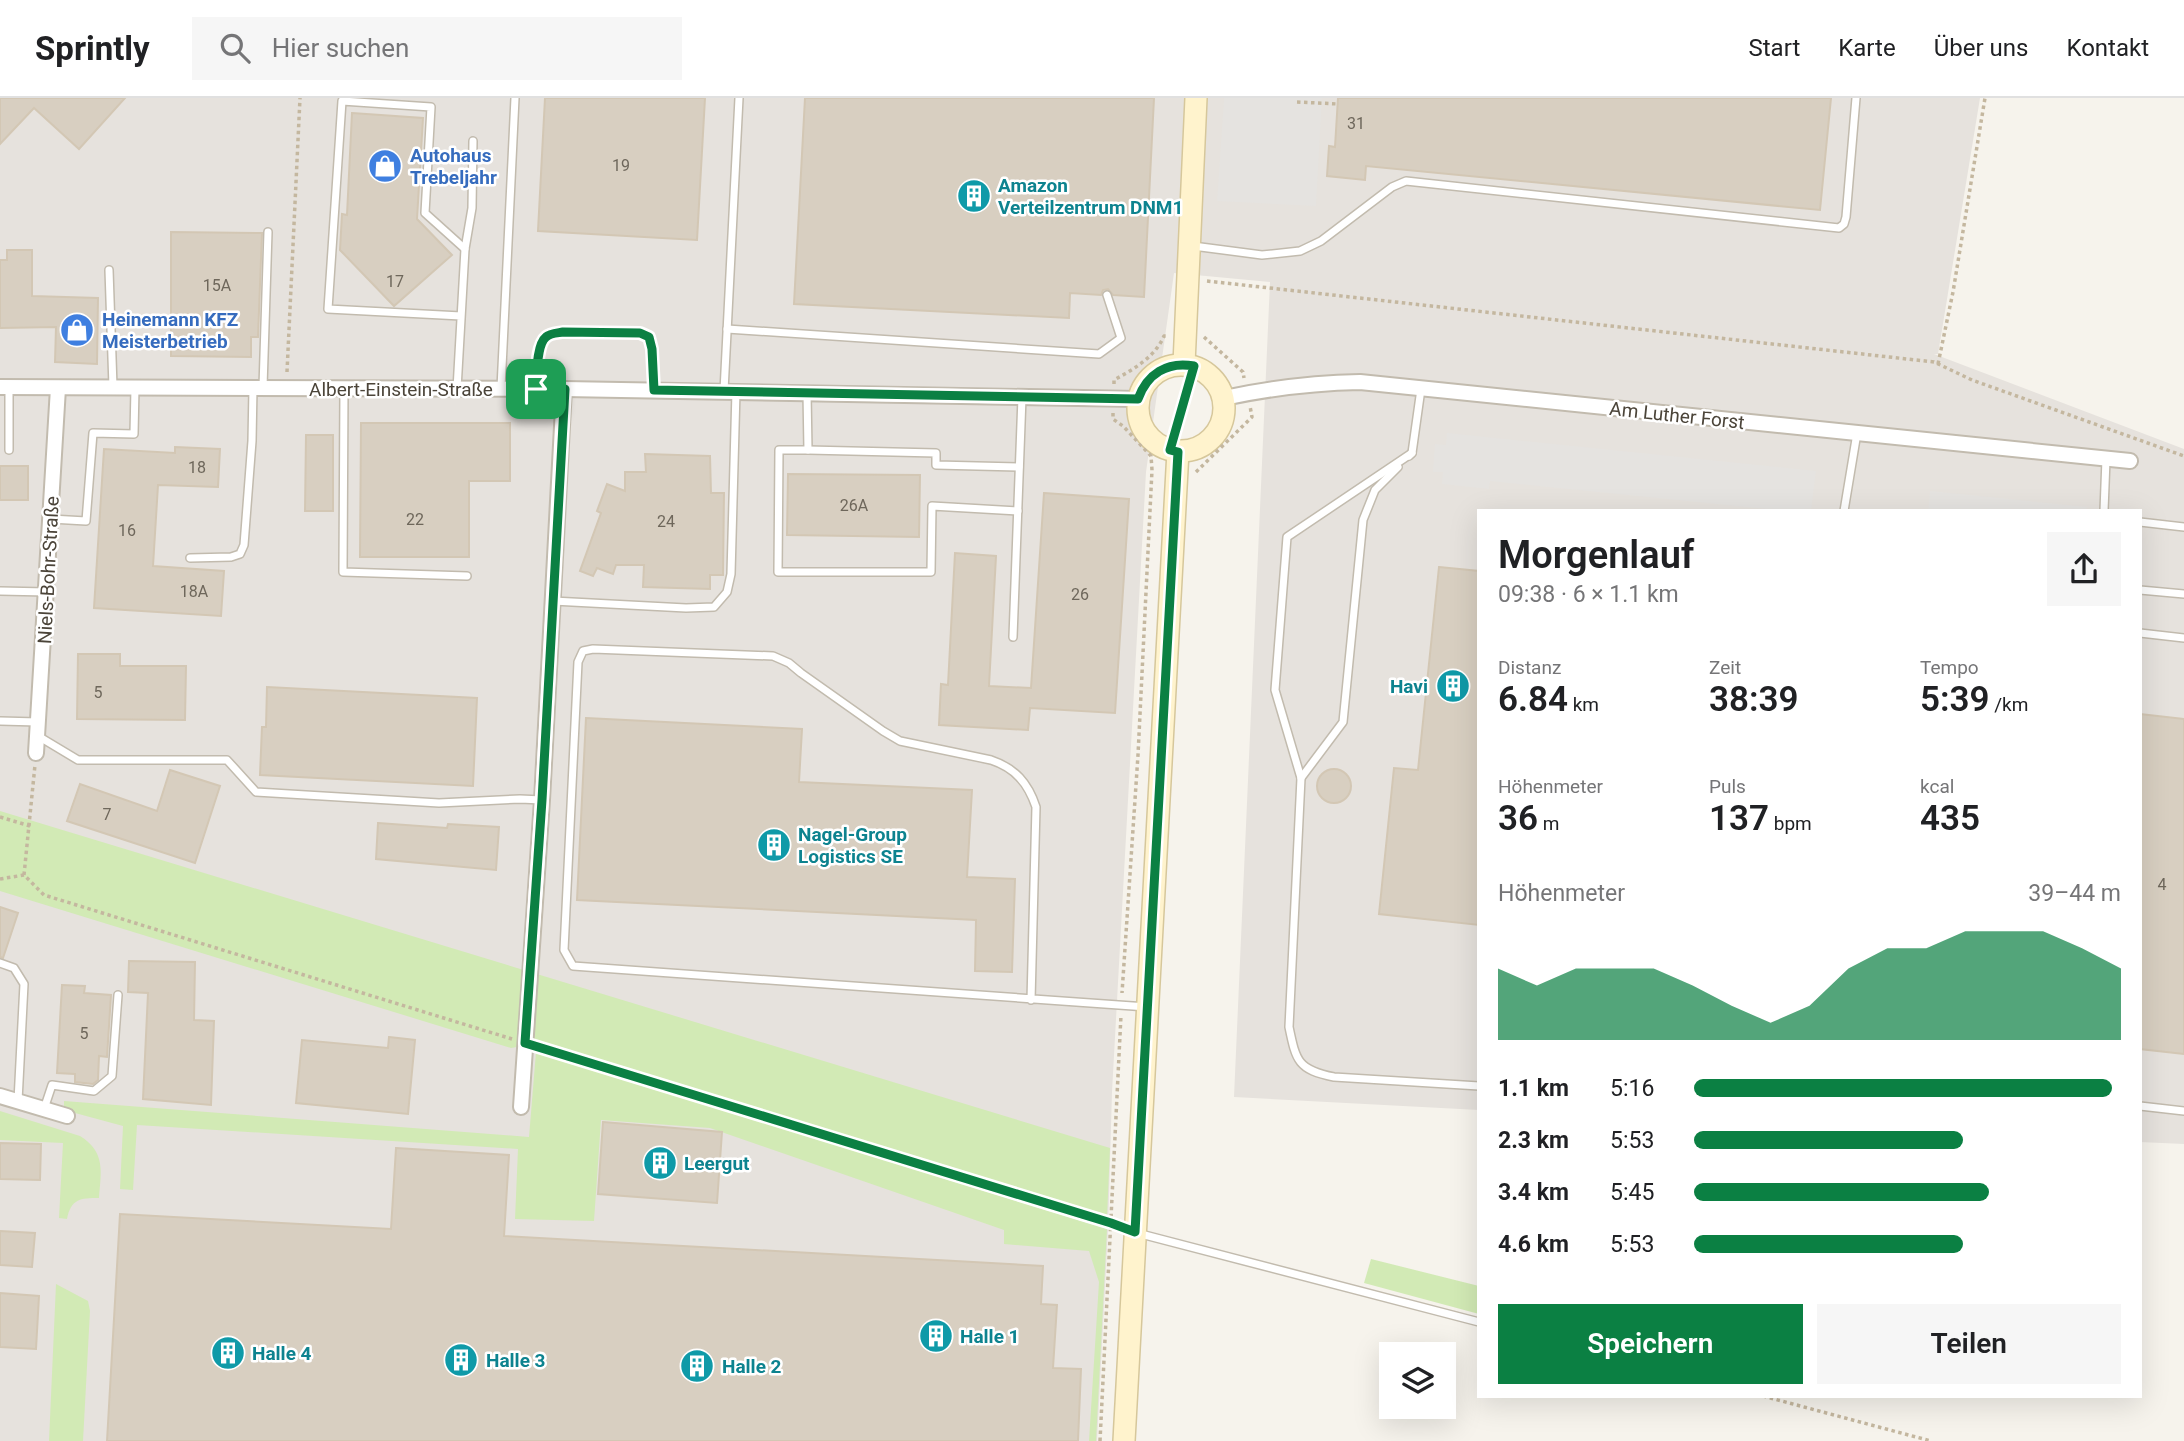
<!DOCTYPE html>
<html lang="de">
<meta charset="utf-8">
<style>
body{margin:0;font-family:Roboto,sans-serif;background:#f6f6f6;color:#202124;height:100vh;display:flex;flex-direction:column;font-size:26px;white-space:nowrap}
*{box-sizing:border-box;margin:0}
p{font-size:23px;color:#757577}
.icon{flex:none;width:38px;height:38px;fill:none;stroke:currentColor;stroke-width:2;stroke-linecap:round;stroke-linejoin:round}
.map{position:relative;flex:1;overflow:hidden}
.details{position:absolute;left:1477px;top:411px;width:665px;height:889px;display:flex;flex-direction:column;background:#fff;border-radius:0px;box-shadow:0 7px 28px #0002}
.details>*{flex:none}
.fabs{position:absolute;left:1379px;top:1244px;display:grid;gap:14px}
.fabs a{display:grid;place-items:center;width:77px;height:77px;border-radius:0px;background:#fff;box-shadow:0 7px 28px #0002;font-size:35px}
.pin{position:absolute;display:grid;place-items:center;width:60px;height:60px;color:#fff;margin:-30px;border-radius:14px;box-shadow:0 4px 10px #0006}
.round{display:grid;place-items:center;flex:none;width:74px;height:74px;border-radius:0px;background:#f6f6f6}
.head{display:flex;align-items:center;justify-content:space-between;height:119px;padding:0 21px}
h1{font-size:38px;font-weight:600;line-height:52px}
.figures{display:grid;grid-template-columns:repeat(3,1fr);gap:10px;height:119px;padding:7px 21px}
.figures div{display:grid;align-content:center}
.figures b{font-size:35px;font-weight:600}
.figures small{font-size:19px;font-weight:400}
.figures p{font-size:19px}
.chart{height:196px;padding:14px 21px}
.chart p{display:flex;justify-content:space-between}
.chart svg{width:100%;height:126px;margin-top:7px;fill:#0b8043;opacity:.7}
.cta{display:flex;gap:14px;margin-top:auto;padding:14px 21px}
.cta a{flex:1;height:80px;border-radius:0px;background:#0b8043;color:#fff;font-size:28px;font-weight:600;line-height:80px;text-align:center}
.cta a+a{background:#f6f6f6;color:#202124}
ul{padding:0 21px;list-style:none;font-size:23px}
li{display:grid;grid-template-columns:112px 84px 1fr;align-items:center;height:52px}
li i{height:18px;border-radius:9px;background:#0b8043}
header{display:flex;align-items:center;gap:42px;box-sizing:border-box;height:98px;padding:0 35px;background:#fff;border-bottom:2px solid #e0e0e0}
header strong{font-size:33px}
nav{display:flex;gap:38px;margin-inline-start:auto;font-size:24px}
.search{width:490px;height:63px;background:#f6f6f6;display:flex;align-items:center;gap:18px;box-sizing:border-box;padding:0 24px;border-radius:0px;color:#757577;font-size:26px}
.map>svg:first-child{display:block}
</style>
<header>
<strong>Sprintly</strong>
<div class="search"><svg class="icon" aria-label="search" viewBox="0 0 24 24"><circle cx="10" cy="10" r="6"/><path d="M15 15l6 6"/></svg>Hier suchen</div>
<nav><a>Start</a><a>Karte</a><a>Über uns</a><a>Kontakt</a></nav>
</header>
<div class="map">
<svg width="2184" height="1343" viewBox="0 0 2184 1343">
<rect width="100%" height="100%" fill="#f6f3ec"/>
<!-- industrial -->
<polygon fill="#e6e2dd" points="0,0 1980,0 1938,256 1934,256 2184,351 2184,1046 2140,1044 2140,413 1479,413 1479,1012 1234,999 1270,184 1174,175 1146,374 1112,994 1108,1132 1097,1343 0,1343"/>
<!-- green -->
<g fill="#d2eab5">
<polygon points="0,713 1110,1050 1107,1119 540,945 511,950 0,793"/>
<polygon points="536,954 1107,1131 1096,1343 1089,1343 1099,1184 1089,1153 1004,1146 1004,1132 710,1030 601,1022 594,1123 515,1121 518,1051 137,1027 133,1092 120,1091 123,1028 64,1012 64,1003 529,1039"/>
<path d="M0,1013L80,1038C106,1054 101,1074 99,1100C80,1100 71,1101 67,1121L59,1120L63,1045L0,1042Z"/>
<polygon points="1371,1161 1479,1188 1479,1216 1364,1185"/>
<polygon points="56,1186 88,1203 90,1213 83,1343 49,1343"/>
</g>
<!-- parking -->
<g fill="#e5e3e0">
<polygon points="1224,0 1322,0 1316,108 1217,103"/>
<polygon points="1447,335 1816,373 1811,413 1786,413 1490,383 1489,391 1442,386 1443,374 1433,374 1435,346 1446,347"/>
<polygon points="1930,393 2087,409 2086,413 1928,413"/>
</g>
<!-- building -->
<g fill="#d8cfc1" stroke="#d3c7b4" stroke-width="2">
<polygon points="0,0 125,0 79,51 34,10 0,46"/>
<polygon points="545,0 705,0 697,142 538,133"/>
<polygon points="805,0 1154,0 1144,199 1113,197 1108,191 1103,192 1101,197 1070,195 1069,220 794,206"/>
<polygon points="1338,0 1831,0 1820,112 1366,68 1365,82 1327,78 1329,48 1335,49"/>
<polygon points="352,15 423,20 417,121 452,157 394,208 340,152 342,116 347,117"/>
<polygon points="171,134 262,135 258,239 251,239 251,259 171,258"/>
<polygon points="7,152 32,152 32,198 98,200 97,266 55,264 56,229 0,230 0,162 7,162"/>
<polygon points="361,325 510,325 510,383 469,383 469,459 360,459"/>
<polygon points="306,337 333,337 333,413 305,413"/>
<polygon points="175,349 220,351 218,389 158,387 153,468 224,473 221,518 94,510 104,351 175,355"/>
<polygon points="645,356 710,358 711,395 724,395 723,477 710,477 710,491 643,489 644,467 616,467 613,476 597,470 593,478 580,473 601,415 597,413 607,386 625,393 625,374 646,374"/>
<rect x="0" y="368" width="28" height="34"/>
<polygon points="788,376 920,377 919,439 787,437"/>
<polygon points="1044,395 1129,401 1115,615 1030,610 1028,632 939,627 941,586 948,587 955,455 996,458 989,588 1031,590"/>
<polygon points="1439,469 1479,473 1479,827 1379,816 1394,670 1418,672"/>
<polygon points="78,556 120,556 120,568 186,568 185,622 77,621"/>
<polygon points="267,589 477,600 473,688 260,677 262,629 266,629"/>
<polygon points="2140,616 2184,621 2184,956 2140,951"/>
<polygon points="586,620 802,631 799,684 972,692 967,779 1015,781 1012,874 975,873 976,822 577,802"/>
<circle cx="1334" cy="688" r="17"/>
<polygon points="170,672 220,688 195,765 67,723 80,686 157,713"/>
<polygon points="378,725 447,730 448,726 499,729 496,772 376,761"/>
<polygon points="0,809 18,815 3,860 0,859"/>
<polygon points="129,863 195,864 194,922 214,923 211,1007 143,1001 148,895 128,894"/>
<polygon points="62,887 85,888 84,895 111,897 107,959 99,958 98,982 93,986 75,984 75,976 57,975"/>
<polygon points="389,939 415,942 408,1016 296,1005 302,942 388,950"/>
<polygon points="603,1024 722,1034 717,1105 598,1096"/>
<polygon points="0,1045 41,1046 40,1082 0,1081"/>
<polygon points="396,1050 509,1057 504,1138 1043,1168 1041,1206 1057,1207 1053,1270 1081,1271 1078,1343 107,1343 120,1116 391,1131"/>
<polygon points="0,1133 35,1135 32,1169 0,1167"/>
<polygon points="0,1195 39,1198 36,1251 0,1249"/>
</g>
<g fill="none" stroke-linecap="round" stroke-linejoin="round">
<!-- lane casing -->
<g stroke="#c2bbae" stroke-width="10">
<g id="lane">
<polyline points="1193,148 1262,157 1300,153 1321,143 1392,89 1406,83 1839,130 1844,126 1846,119 1856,0"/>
<polyline points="465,151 472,110 473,43"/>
<polyline points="109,172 113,289"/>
<polyline points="727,231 1099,256 1121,240 1107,197"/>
<polyline points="263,289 268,134"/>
<polyline points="344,290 343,474 467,478"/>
<polyline points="501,290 515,0"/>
<polyline points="457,291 465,151 425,115 431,9 342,3 328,211 461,218"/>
<path d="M536,291C537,276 535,255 543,242C551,229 624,235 640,235L649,238L652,251L654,292"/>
<polyline points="724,293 739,0"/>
<polyline points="807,295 808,352 779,352 778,474 931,474 932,408 1018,413"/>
<polyline points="1170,351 1194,268"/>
<polyline points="9,352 9,289"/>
<polyline points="808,352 936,355 936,367 1019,369"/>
<path d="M1412,355L1287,439L1275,592L1301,680L1289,929C1296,963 1298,972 1334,979L1479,988"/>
<polyline points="1409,358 1412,355 1421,291"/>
<polyline points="1844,413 1857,335"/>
<polyline points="2104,413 2106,361"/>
<polyline points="51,421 86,423 93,335 134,336 135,290"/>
<polyline points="2140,424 2184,429"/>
<polyline points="190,460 231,459 240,456 244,447 252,343 253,290"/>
<polyline points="2140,492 2184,496"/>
<polyline points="0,493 47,494"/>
<polyline points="553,503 686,510 714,509 727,494 731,476 736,293"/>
<polyline points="2140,535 2184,540"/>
<polyline points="1013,539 1022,299"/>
<polyline points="0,623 38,624"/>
<polyline points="38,638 78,662 227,662 256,694 439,705 520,701 542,702"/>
<polyline points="1301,680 1343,624 1363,422 1375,392 1398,369"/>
<polyline points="0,865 14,870 24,886 18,1003"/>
<path d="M1031,902L1036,709C1028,685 1015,670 991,662L900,643L883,633L801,575L789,565L773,558L593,551L583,553L578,564L564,852L573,868L1147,909"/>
<polyline points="2140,1008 2184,1013"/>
<polyline points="44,1011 52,987 94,993 112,978 118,897"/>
<polyline points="1137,1135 1479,1224"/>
</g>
</g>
<!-- street casing -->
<g stroke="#c2bbae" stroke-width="18">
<g id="street">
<polyline points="0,289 564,291 1138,301"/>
<path d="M1224,300C1270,290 1314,285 1360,284L2130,363"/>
<polyline points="36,655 58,290"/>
<polyline points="0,998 67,1018"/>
<polyline points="521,1009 542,702 564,291"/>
</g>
</g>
<!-- secondary casing -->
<g stroke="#d6c79b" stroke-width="24">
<g id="secondary">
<polyline points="1184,266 1196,0"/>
<circle cx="1181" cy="310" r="43"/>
<polyline points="1124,1343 1178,353"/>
</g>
</g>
<!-- path -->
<g stroke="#c4b79f" stroke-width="3.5" stroke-dasharray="3.5 3.5" stroke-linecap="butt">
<polyline points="1297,4 1338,6"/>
<polyline points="1207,183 1934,264 1972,282 2184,358"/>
<polyline points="1204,239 1243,274 1244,280"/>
<polyline points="1938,266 1953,194 1985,0"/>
<polyline points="287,274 300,0"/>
<path d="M1114,286V282C1134,271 1155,259 1164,238H1168"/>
<polyline points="1113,315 1113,321 1123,328 1151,358 1152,372 1138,657 1122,895"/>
<polyline points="1196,374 1252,319 1250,308"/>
<polyline points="0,719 30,728"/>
<polyline points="24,777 35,667"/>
<polyline points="0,781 24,777 44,797 512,941"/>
<polyline points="539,949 1110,1125"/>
<polyline points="1763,1298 1931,1343"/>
<polyline points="1100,1343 1121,917"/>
</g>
<!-- lane -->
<use href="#lane" stroke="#fff" stroke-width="7"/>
<!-- street -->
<use href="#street" stroke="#fff" stroke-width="14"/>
<!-- secondary -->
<use href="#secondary" stroke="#fff3cd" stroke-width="21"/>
</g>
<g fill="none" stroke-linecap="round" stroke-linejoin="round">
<!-- route casing -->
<g stroke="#fff" stroke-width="14">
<path id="route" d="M563,234L640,235L649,239L652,251L654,292L1138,301C1147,276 1167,263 1194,268L1170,352L1178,354L1135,1134L1111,1125L525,945L542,702L565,291H536C537,278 536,247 546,239C550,235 558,235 563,234Z"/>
</g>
<!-- route -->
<use href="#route" stroke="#0b8043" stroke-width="9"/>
</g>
<!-- icons -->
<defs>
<g id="shop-disc" transform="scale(1.75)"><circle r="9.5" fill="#3f7fe0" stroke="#fff"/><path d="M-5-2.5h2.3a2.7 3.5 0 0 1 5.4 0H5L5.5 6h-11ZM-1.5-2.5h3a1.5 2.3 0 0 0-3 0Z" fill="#fff"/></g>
<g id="building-disc" transform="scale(1.75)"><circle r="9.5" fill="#0f9aa8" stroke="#fff"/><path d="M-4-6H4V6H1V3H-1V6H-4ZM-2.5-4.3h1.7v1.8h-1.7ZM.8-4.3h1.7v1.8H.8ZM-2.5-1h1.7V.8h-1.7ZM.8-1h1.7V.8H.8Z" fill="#fff"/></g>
</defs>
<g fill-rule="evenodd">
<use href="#shop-disc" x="385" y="68"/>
<use href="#building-disc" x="974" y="98"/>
<use href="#shop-disc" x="77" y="232"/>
<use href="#building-disc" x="1453" y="588"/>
<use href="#building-disc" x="774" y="747"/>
<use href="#building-disc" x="660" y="1065"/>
<use href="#building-disc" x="936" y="1238"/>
<use href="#building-disc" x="228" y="1255"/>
<use href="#building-disc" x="461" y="1262"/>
<use href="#building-disc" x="697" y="1268"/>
</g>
<g text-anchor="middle" stroke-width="5" stroke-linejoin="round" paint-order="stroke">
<!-- number labels -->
<g font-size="16" fill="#6e675b">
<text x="1356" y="31">31</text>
<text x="621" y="73">19</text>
<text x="395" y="189">17</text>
<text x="217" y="193">15A</text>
<text x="197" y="375">18</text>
<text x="854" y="413">26A</text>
<text x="415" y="427">22</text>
<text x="666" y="429">24</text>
<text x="127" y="438">16</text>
<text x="194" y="499">18A</text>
<text x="1080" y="502">26</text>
<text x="98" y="600">5</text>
<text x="107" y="722">7</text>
<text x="2162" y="792">4</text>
<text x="84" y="941">5</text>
</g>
<!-- shop labels -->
<g font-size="19" font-weight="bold" fill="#366cbe" stroke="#fff" text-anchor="start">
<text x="410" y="64">Autohaus<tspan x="410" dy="22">Trebeljahr</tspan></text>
<text x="102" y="228">Heinemann KFZ<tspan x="102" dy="22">Meisterbetrieb</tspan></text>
</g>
<!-- culture labels -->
<g font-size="19" font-weight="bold" fill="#0d838f" stroke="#fff" text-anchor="start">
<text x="998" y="94">Amazon<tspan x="998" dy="22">Verteilzentrum DNM1</tspan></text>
<text x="1428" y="595" text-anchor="end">Havi</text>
<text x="798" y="743">Nagel-Group<tspan x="798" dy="22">Logistics SE</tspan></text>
<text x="684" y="1072">Leergut</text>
<text x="960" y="1245">Halle 1</text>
<text x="252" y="1262">Halle 4</text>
<text x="486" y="1269">Halle 3</text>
<text x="722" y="1275">Halle 2</text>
</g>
<!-- street labels -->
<g font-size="19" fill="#4b4439" stroke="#fff">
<text x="401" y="298">Albert-Einstein-Straße</text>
<text transform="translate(1677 317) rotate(6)" y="7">Am Luther Forst</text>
<text transform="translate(48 472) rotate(-87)" y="7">Niels-Bohr-Straße</text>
</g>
</g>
</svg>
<div class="fabs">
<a><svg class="icon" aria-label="layers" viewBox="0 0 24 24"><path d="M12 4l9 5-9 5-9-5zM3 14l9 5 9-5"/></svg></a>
</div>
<div class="pin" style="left:536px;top:291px;background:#1e9e55"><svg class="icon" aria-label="arrive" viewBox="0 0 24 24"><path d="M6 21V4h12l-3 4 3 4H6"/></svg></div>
<section class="details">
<div class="head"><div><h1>Morgenlauf</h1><p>09:38 · 6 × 1.1 km</p></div><a class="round"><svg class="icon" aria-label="share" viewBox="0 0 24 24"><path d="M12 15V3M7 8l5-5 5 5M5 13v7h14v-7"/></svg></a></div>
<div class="figures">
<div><p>Distanz</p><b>6.84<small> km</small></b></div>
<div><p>Zeit</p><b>38:39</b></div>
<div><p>Tempo</p><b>5:39<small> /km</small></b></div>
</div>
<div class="figures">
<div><p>Höhenmeter</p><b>36<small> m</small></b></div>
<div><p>Puls</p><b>137<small> bpm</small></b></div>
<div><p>kcal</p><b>435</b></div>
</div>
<div class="chart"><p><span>Höhenmeter</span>39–44 m</p>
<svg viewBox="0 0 160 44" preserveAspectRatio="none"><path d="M0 44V19L10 25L20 19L30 19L40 19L50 25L60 32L70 38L80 32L90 19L100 12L110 12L120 6L130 6L140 6L150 12L160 19V44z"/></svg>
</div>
<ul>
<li><b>1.1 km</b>5:16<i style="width:98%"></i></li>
<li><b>2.3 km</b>5:53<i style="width:63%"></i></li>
<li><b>3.4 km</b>5:45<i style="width:69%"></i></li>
<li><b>4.6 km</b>5:53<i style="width:63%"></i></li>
</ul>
<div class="cta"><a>Speichern</a><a>Teilen</a></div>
</section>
</div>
